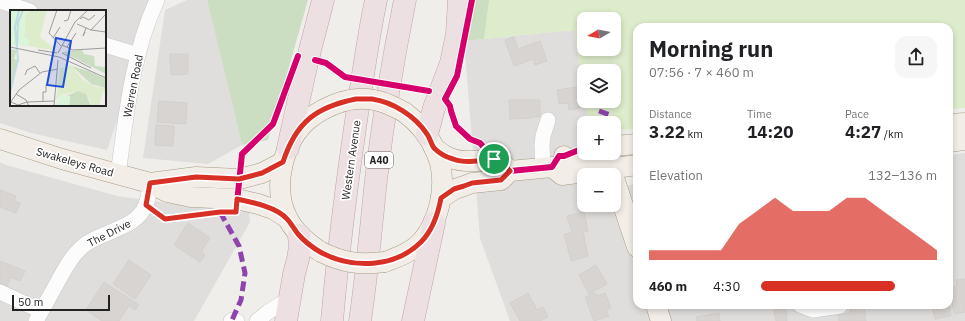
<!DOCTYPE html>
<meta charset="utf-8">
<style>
body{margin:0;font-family:"IBM Plex Sans",sans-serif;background:#f6f6f6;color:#202124;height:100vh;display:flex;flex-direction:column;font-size:15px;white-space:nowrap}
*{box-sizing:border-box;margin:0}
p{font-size:13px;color:#757577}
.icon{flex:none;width:22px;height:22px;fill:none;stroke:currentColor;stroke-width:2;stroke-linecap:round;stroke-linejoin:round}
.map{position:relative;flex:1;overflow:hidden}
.side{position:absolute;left:633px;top:23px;width:320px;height:286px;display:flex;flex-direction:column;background:#fff;border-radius:12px;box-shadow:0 2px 6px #0003}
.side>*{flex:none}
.needle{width:26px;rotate:260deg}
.controls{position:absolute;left:577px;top:12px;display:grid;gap:8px}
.controls a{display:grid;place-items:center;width:44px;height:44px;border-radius:8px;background:#fff;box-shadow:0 2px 6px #0003;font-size:20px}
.scale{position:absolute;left:12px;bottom:10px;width:98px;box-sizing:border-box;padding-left:4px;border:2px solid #222;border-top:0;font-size:11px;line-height:14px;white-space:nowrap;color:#222;-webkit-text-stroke:3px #fff;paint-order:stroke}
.pin{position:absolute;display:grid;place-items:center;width:34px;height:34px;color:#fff;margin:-17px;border:2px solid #fff;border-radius:50%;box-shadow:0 1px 4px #0007}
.round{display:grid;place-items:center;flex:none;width:42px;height:42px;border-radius:12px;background:#f6f6f6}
.overview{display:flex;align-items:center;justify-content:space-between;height:68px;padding:0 16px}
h1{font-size:22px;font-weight:800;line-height:30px}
.stats{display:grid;grid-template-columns:repeat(3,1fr);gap:6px;height:68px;padding:4px 16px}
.stats div{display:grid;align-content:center}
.stats b{font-size:17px;font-weight:800}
.stats small{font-size:11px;font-weight:400}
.stats p{font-size:11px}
.chart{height:112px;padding:8px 16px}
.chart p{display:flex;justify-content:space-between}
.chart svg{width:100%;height:72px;margin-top:4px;fill:#d93025;opacity:.7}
ul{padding:0 16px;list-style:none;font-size:13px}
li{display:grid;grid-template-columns:64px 48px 1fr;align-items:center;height:30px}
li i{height:10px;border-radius:5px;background:#d93025}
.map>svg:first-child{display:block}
</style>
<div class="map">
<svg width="965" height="321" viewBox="0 0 965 321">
<rect width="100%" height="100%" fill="#f0eeeb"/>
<!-- residential -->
<g fill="#dfdedc" fill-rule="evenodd">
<path d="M0,0H150L138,61L107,150L31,133L0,123ZM11,11H105V105H11Z"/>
<polygon points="187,0 207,0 242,145 208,164 143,158 165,10"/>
<polygon points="574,30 584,92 584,101 585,101 589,123 584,123 584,205 614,205 614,187 637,184 637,305 949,305 949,155 965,153 965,321 510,321 480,238 464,41"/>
<polygon points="0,162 6,165 117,196 190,206 249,212 250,222 194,321 0,321"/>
</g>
<!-- grass -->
<path fill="#ddeccb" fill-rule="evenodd" d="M489,0H965V108L949,109V27H637V129L614,130V123H589L585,101H614V71H584V92L574,30L484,39ZM584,19H614V49H584Z"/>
<!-- forest -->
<g fill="#cbdec1">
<polygon points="207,0 308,0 268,140 242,145"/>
<polygon points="470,0 489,0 484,39 464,41"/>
</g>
<!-- building -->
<g fill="#d7d4d2" stroke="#d3d0cc">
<polygon points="514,37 518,49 540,41 547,61 535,65 533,59 514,66 505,40"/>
<polygon points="170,54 188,54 188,74 171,75"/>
<polygon points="577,87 580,108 569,110 568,103 559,104 557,90"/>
<polygon points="509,100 540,100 540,117 531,117 532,118 510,119"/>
<polygon points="159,101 187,103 186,124 157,122"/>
<polygon points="156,125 174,126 173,146 155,145"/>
<polygon points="0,190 16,196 14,201 20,203 16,213 0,207"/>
<polygon points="584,212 588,231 583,232 588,256 571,261 564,234 572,233 567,216"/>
<polygon points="188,223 210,238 201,252 205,255 200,262 174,245"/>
<polygon points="129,260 151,275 135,299 113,284"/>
<polygon points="0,261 25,271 20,281 11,277 7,286 0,283"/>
<polygon points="596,265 607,284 589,294 579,275"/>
<polygon points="965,279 965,312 954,314 950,287 957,286 956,280"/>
<polygon points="104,282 139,305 135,310 129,306 119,321 102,321 86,310"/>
<polygon points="528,293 537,310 543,307 548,317 540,321 520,321 510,303"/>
<polygon points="595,293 597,296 605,293 611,308 606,310 609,316 594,321 585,297"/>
<polygon points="949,301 951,316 935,319 932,305 949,305"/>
<polygon points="849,305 864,305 866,321 839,321 838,315 850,313"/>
<polygon points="786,308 787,321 776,321 774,310"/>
<polygon points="719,313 720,321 697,321 696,317"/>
</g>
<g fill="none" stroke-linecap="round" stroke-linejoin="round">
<!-- minor casing -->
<g stroke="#c9c8c7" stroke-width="16">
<g id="minor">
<polyline points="0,1 30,11"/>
<polyline points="105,45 138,55"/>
<polyline points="543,168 542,145 543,136 548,120"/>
<path d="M118,175C126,116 132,54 157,0"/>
<polyline points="0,292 41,311"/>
<polyline points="800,305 813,310 840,306"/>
<path d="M36,321C43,308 50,296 57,283C64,270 72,255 83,246C101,231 138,229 146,204C149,198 149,190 150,183"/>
<polyline points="231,321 232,320 237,321"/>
<polyline points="257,321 268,312 291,298"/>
</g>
</g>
<!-- major casing -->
<g stroke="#a79c86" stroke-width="21">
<g id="major">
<polyline points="949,124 965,123"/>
<polyline points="0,139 62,159 150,183 167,192 191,197 237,199 258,204 273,209 287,218"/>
<polyline points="949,142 965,140"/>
<polyline points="614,146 637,144"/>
<path d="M434,148C437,150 441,153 444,155C461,165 481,160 498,159L510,171"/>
<polyline points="564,156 569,161 594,160"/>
<polyline points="614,178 637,247"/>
<polyline points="150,183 196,177 239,179 251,176 262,173 283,162"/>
<polyline points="441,198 455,189 464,186 472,183 501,180 510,171 552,167 562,175 637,165"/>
<path d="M321,252C307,243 294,232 287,217C272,187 283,140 309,119C319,111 329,106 341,102"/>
<path d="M385,262C398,257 412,252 422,241C439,221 446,189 440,163C439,159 437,155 436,152C429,135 419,123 404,112"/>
<polyline points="656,305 661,321"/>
</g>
</g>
<!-- highway casing -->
<g stroke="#c5a2ac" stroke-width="23">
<g id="highway">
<polyline points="427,134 434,108 451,63 457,34 459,0"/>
<polyline points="288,148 308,58 323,0"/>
<polyline points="286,321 294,274 298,259 300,247 299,235"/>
<path d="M332,321C338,252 347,182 357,114C363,76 368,37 376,0"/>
<path d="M360,321C367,274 371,227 376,180C383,120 393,59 405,0"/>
<polyline points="413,321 434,223"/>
</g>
</g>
<!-- minor -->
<use href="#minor" stroke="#fdfcfc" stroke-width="15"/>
<!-- major -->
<use href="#major" stroke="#f3ede7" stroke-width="20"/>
<!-- highway -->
<use href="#highway" stroke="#ece0e2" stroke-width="22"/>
<!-- major-bridge casing -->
<g stroke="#a79c86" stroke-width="21" stroke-linecap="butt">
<g id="major-bridge">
<path d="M341,102C346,101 351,99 357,99C374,97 389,104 404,112"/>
<path d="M321,252C344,263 359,265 385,262"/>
</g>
</g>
<!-- major-bridge -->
<use href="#major-bridge" stroke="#f3ede7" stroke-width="20"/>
<!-- quiet -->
<g stroke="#8e44ad" stroke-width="5" stroke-dasharray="10 5" stroke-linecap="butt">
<polyline points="599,111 610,115 614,123"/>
<polyline points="614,128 614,136"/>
<polyline points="220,212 239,246 245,273 241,300 232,320"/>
</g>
<!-- cycleway casing -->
<g stroke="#fff" stroke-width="8">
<g id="cycleway">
<polyline points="472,0 457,76 445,99 450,106 451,111 456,126 470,139 480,143 494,159"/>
<polyline points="315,60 326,63 345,77 429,91"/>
<polyline points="483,161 498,159 510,171 552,167 559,156 564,156 584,148"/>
<polyline points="146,205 165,219 220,212 236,212 242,154 273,124 298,56"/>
</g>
</g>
<!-- cycleway -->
<use href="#cycleway" stroke="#d6006c" stroke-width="6"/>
</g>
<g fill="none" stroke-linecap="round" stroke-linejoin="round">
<!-- route casing -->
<g stroke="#fff" stroke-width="8">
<path id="route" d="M356,99C361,99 367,99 372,99C393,102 415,116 427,134C430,138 431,144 434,148C439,153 446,157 453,159C466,164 484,160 498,159L510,171L501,180L472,183L464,186L454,189L441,198C438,214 433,230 421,242C395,268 353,269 322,253C313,248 304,241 298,234C294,229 291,223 287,219C277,207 251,202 237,199L236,212H220L165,219L146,205L150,183L196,177L239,179L251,176L262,173L283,162C296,122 316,107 356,99Z"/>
</g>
<!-- route -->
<use href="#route" stroke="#d93025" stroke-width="5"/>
</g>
<g text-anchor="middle" stroke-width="3.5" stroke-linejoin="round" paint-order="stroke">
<!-- shield labels -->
<rect fill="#fff" stroke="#646464" stroke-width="1" x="365" y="152" width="28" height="16" rx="3"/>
<g font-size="10" font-weight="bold" fill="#222">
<text x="379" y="164">A40</text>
</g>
<!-- street labels -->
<g font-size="11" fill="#222" stroke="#fff">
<text transform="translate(133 86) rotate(-79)" y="4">Warren Road</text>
<text transform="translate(351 160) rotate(-82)" y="4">Western Avenue</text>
<text transform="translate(75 162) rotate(16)" y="4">Swakeleys Road</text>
<text transform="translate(109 233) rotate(-27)" y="4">The Drive</text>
</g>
</g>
<!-- overview -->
<g transform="translate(10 10)">
<rect width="96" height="96" fill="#f0eeeb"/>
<path d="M22,0H37L30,27L43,37L42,40L18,36L14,26L16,4ZM55,54L62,56L73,70L86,77L96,78V82L93,81L89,96H81V92L75,84L68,81L51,85L46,90L50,58H55Z" fill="#ddeccb"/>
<path d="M0,39L7,40L4,49L8,50L0,86ZM72,40L74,44L84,46L85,56L96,57V64L52,42ZM55,54L78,61L96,69V78L81,74L62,56ZM68,81L76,84L81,96H59L60,86H56Z" fill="#cbdec1"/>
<path d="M0,0H22L16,4L15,10L14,26L19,29L18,36L0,35ZM51,85L60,86L59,96H46Z" fill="#daf5da"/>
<path fill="none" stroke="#bfdbe3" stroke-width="2" d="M7,36L8,13L13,0M0,82L8,50L5,17L9,0"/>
<path fill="none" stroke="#9e9c9b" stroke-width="1" d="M47,0L39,23L51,36M70,9L73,7L79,10L85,5M54,11L58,10L61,0M67,14L81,20L96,22M81,20L96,4M75,22L73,26L76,18M43,28L50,17M52,35L63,40L96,38M0,37L49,47L96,68M57,37L66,23M28,40L47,43M48,43L65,12L78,0M52,43L81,58M15,65L17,60L25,56L30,63M6,84L16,90L19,96M33,91V82H36V75M1,92L8,95L17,92L45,91M0,93L9,80L32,62L48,59M44,96L48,50"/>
<path fill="#1d4ed8" fill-opacity="0.15" stroke="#1d4ed8" stroke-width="2" d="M46,28L61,31L53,77L37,75Z"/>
<rect width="96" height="96" fill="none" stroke="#222" stroke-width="2"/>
</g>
</svg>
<div class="controls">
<a><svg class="needle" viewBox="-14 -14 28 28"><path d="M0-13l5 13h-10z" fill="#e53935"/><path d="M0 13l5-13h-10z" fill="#757577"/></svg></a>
<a><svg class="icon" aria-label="layers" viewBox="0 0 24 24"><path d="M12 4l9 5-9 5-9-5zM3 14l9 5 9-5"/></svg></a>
<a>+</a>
<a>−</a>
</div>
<div class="scale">50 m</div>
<div class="pin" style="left:494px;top:159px;background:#1e9e55"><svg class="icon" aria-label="arrive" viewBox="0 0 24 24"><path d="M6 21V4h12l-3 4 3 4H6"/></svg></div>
<section class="side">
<div class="overview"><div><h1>Morning run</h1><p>07:56 · 7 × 460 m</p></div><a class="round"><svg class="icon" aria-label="share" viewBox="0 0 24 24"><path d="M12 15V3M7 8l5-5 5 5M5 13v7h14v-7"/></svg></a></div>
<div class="stats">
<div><p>Distance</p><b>3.22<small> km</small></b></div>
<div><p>Time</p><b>14:20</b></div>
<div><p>Pace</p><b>4:27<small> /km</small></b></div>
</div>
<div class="chart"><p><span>Elevation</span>132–136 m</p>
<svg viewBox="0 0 160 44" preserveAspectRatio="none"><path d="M0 44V38L10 38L20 38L30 38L40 38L50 22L60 14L70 6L80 14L90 14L100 14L110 6L120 6L130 14L140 22L150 30L160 38V44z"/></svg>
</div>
<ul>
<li><b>460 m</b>4:30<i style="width:76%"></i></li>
</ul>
</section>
</div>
